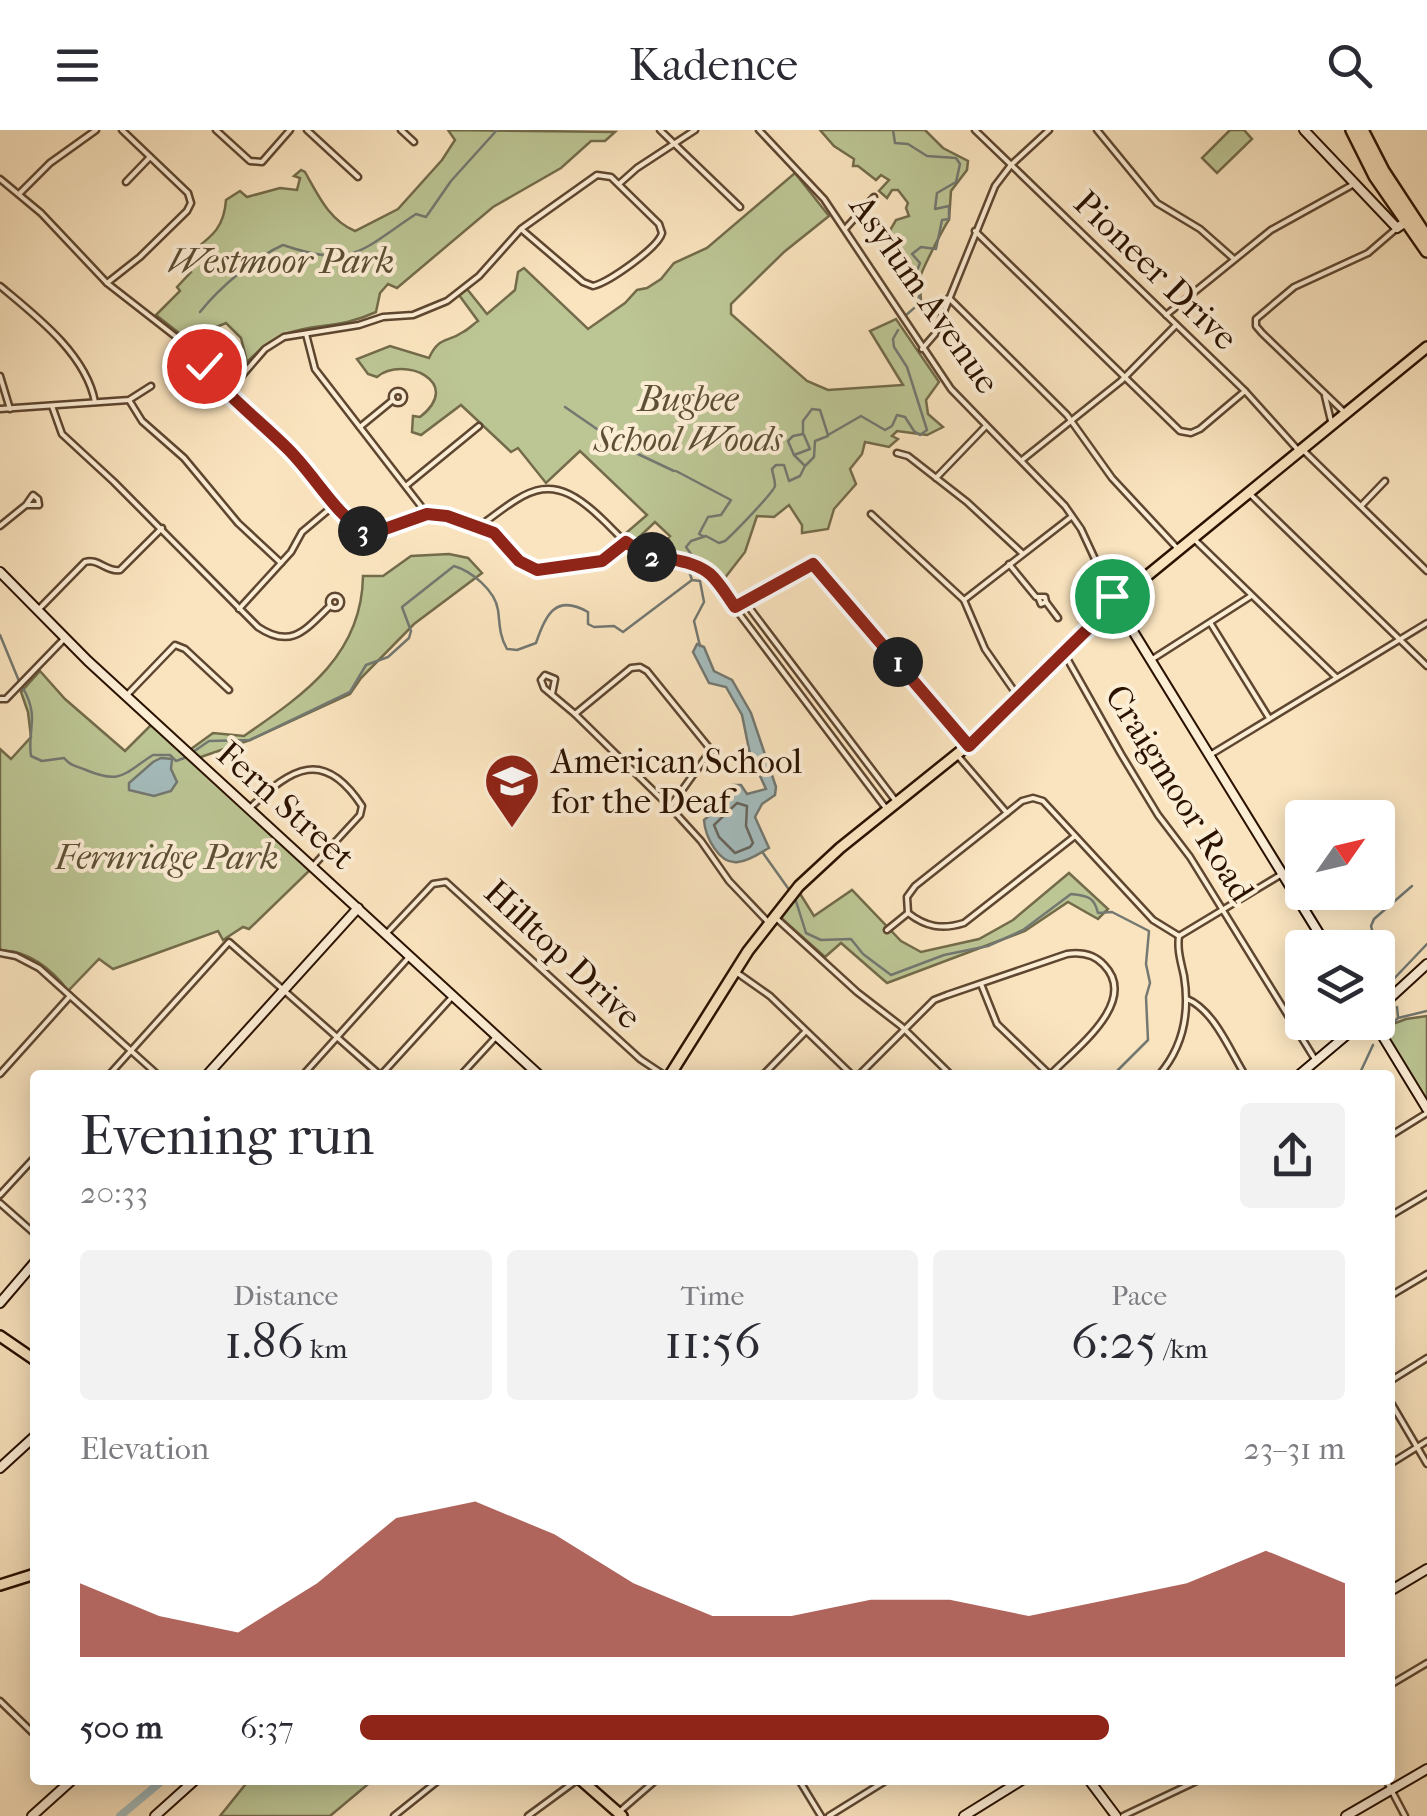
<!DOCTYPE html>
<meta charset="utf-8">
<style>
body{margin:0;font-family:"IM FELL French Canon",serif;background:#f2f2f3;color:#2b2b33;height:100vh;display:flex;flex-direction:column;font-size:38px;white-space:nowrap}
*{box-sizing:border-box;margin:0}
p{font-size:32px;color:#7c7c81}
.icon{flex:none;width:55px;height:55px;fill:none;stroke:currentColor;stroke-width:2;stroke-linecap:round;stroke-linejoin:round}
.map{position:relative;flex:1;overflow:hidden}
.sheet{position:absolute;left:30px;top:940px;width:1365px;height:715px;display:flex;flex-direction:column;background:#fff;border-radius:10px;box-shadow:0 5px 25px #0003}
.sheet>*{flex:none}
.needle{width:65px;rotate:56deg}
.fabs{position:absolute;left:1285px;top:670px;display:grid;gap:20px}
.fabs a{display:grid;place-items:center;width:110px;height:110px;border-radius:10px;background:#fff;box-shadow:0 5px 25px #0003;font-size:50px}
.pin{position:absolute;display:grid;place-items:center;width:85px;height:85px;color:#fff;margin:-42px;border:5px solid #fff;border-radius:50%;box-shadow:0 2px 10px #0007}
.km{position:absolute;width:50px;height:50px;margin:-25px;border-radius:50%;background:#222;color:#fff;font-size:28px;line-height:50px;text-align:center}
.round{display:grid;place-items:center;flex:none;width:105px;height:105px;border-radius:10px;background:#f2f2f3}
.headline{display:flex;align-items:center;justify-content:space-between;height:170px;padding:0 50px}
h1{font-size:55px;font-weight:600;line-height:75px}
.stats{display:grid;grid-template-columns:repeat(3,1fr);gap:15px;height:170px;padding:10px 50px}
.stats div{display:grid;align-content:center;border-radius:10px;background:#f2f2f3;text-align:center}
.stats b{font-size:50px;font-weight:600}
.stats small{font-size:28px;font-weight:400}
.stats p{font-size:28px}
.chart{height:280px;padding:20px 50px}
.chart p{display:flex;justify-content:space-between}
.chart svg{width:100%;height:180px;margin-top:10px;fill:#8f2418;opacity:.7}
ul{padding:0 50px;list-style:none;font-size:32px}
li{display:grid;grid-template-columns:160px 120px 1fr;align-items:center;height:75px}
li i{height:25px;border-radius:12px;background:#8f2418}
header{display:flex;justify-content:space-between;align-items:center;height:130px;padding:0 50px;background:#fff;font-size:45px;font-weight:600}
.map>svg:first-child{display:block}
</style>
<header><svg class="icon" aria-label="menu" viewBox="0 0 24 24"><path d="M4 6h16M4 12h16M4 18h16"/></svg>Kadence<svg class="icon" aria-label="search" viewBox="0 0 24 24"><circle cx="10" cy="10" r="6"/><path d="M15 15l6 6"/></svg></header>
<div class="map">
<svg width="1427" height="1686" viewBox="0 0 1427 1686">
<rect width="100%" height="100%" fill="#fae4bf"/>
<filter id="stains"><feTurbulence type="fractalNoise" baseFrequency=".002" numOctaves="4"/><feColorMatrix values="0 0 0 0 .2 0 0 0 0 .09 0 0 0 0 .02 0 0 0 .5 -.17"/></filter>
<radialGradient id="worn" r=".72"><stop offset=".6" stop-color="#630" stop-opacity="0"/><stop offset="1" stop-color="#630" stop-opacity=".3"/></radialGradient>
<!-- green -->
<g fill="#bcc594" stroke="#736b4a" stroke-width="2.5">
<path d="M448,0L615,2L605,11H591L561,38L493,77L397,158L388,154L380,163L376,182C323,207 295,182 247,232L241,208L226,193L209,200L197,217L156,185L180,161L177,157L191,142L182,134L184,128C207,109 224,102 226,70L240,61L247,67L280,58L297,60L300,48L294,46L301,40L305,42C318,65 329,90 355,101L398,79L442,30L455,10Z"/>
<path d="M820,0H925L943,18L968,31L967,40L951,61L949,90C945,95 921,141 920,148C919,155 921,165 921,172H917L912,136L901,132L905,126L889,102L896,90L909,86L906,78L908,73L898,60H892L887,68L879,61L889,50L881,45L876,50L858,36H853L854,29L834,16Z"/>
<polygon points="1230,0 1244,0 1252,9 1217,43 1202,28"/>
<path d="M795,43L829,86L784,122L731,174V184L807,251L828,260L903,255L870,201L896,189L939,252L926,270L928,284L943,297L927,305L897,301L892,306L898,309L889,317L865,312L862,324L850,339L856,354L834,379L828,399L802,403V395L789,375L774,387L757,386L745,422L724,449L702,433L657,420L670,406L655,392L635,411L626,403L647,385L580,321L546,353L518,318L511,322L461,275L421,305L412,302L413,286L420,287C465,252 403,225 377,247L368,244L357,229L390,216L429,228C439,206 447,213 463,202C469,199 473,194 478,191L459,165L467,159L487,184L515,160L518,142L524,138L588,199L625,173L637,160L647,158L661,149L674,133L707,118Z"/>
<path d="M449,424L468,428L482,443L414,494L361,548L350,564L250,610L198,628L191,619L213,603L244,606C303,565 362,526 363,446H383L411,426Z"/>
<path d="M40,541L65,569L125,621L151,595L311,739L249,799L243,797L223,810L218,801L113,839L99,829L68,861C54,841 26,818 0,821V619L11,629L31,607L28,582L21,562Z"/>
<polygon points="1069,743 1108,779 1098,789 1068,772 1025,801 887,853 841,813 825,827 780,787 799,762 814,786 852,760 901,811 921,822 979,809 1013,790"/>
<polygon points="1427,886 1427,972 1382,898 1406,889"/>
<polygon points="249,1650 373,1650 330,1686 220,1686"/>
</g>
<!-- water -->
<g fill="#a4bcbd" stroke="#737871" stroke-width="2.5">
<path d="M697,514L704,517L714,541L732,550L751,583L776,657L775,665L762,674L755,687L769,718C760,723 749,731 738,732C719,735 705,706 704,690L724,673L733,655H741L747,664L766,659L750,624L742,585L726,557L709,553L693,522Z"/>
<polygon points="161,628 172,629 171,639 177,652 171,661 154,666 129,660 129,653 153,632"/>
</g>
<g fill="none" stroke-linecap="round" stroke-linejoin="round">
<!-- shore -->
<polygon stroke="#67665e" stroke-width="2.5" points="737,673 747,676 746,696 753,713 750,717 735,723 719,707 714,695"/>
<!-- stream -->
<g stroke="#737871" stroke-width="2.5">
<polyline points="893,0 895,13 908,14 927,26 956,28 960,34 956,52 937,63 935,79 949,76 949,89 942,90 936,119 921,117 912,124 920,133 916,143 920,173 905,186"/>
<path d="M200,182C220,157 254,128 283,115C353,139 360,121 416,84L426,87L451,51L497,0"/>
<polyline points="565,277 623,317 674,341"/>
<polyline points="794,325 810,319 804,305"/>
<polyline points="806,335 814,327 815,311 828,306"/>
<polyline points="676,341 731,370 721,385 708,387 699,404 703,406"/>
<path d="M690,431L691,424L686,417L691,411L706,406L719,413L725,411C734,403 773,363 775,356C775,350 773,345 772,339L776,335H784L789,351L800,346L805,336L794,325L788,311L793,306L803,304V291L812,279L820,280L828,305L861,286L885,300L892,296L897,285L905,287L914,301L920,305L927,300L907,237L894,217L893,209L898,200"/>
<polyline points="688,438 692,450"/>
<polyline points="0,505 19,551"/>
<path d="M23,558C40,588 27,600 31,626L42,631L64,628C71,636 76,636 86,640C122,655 124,643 153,625H170L176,631L187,627"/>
<path d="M193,622L209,611L250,610L350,562L366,535L388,527L409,508L411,501L402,477L454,436C471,441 495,460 498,480C500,494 499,505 507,519L517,520L536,513C545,486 555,463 588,482V494L594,497L614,496L623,502L692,450L700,451L704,472L694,491L700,516"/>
<polyline points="763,723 790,761"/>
<path d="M795,768L806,803L821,810L851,809L863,824L891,845L944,825L988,816L1023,800L1071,764C1087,766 1094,766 1098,783L1112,782L1149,801L1146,834L1150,853L1146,867L1148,910L1113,945"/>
<polyline points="1377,818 1371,796 1374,789 1412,756"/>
<polyline points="1378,819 1388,855 1427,814"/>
<polyline points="1397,877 1398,887"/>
<polyline points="1387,898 1398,888 1427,881"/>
<polyline points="1359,945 1373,915"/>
</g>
<!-- river -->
<polyline stroke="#a4bcbd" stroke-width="8" points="120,1686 163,1650"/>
<!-- street casing -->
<g stroke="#5e4630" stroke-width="9">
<g id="street">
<polyline points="216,0 250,31 262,32 290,0"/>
<polyline points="307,0 358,47"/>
<polyline points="401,0 414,12"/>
<polyline points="660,0 740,77"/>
<polyline points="759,0 824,69 951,259 1065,376 1081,399 1115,472"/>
<polyline points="975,0 1245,261 1298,320"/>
<polyline points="1097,0 1157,73 1200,99 1234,129"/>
<polyline points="0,49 41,83 107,153 189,217 227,263 294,326 320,361 368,405 427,384 447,386 494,403 519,431 537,439 602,431 626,412"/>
<polyline points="126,52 150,27"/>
<polyline points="619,54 637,38 695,0"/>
<polyline points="19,64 50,33 96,0"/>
<polyline points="845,99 874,67"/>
<polyline points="975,101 1180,301 1191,303 1200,299 1245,261"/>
<polyline points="107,153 140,127 187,81 191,73 188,63 122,0"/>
<path d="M0,156C36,186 86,224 95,272"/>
<polyline points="949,168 1067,285 1112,348 1178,419"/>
<polyline points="1166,185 1271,100 1354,54"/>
<polyline points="306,204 315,239 427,384"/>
<polyline points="922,219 935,204 995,56 1011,35 1049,0"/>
<polyline points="0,246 10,279"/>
<circle cx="398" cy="267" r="6"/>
<path d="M227,263L265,219L284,207L359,195L383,187L413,185L447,171L479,146L521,99L597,45L611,47L659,94L662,103C658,118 609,152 593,156L583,152L521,99"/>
<polyline points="1325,266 1331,291"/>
<polyline points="129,270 142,291 184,328 238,393 281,433"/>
<path d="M52,276L62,304L114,352L258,497C292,520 306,499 330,476"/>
<polyline points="0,279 129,270 151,256"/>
<polyline points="1344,282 1262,203 1256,196 1256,189 1294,157 1368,123 1397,98"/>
<polyline points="360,297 393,270"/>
<polyline points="1305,322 1427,441"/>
<polyline points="897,323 908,326 967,372 1022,423"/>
<polyline points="1022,330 1121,251 1176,195"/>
<polyline points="936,348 985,297"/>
<polyline points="407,355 479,296"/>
<polyline points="1251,365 1427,536"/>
<polyline points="1361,376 1385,351"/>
<polyline points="871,384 964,470 985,519 1017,565"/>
<polyline points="0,396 26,375 33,365 38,369 39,375 26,375"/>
<path d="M480,396C529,359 550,339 601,388C612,398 623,412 636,420C658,435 688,429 710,445L885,677"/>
<polyline points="1196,411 1336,547"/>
<polyline points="1009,434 1036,467 1045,467 1046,472 1041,474 1039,469"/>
<circle cx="335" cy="472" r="6"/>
<polyline points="964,470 1071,387"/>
<polyline points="745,472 895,670"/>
<polyline points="1046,472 1058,488"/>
<polyline points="735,477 813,434 966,612"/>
<polyline points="239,479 291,422 302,402 333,376"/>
<path d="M38,480L85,432C99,428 106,442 120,440L162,398"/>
<polyline points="1211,494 1269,588"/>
<polyline points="1064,523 1121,624 1158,685 1190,727 1316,931"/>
<polyline points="1151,530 1251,466"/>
<polyline points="552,564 555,549 545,545 541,550 544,558 575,584 670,677 701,711 729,751 768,792"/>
<polyline points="126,566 175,515 185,519 229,560"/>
<polyline points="0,569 6,569 65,508"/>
<polyline points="575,584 631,538 640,537 647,541 711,620 670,677"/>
<polyline points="1210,625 1427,493"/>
<polyline points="958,626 1007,683"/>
<path d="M250,678C292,637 324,618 362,676L360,685L313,736"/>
<polyline points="908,783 907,767 915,756 1022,671 1033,668 1043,671 1153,790 1179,806"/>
<polyline points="776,788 857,862 901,896 951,945"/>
<path d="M887,800L908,783C926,797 942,800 964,793L1075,706"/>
<polyline points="386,804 433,754 446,752 640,929 664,945"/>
<polyline points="1179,806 1282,744"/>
<polyline points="0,823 16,826 39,838 158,945"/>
<polyline points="736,842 770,866 852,945"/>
<path d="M1187,869C1214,880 1230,921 1245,945"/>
<polyline points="0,944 70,866"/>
<polyline points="109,945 229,812 380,945"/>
<polyline points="303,945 410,826"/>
<polyline points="381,945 452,867"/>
<polyline points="461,945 495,908"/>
<polyline points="763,945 805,902"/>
<path d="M859,945L934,870L947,865L1067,824C1081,822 1094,824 1104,835C1140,872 1074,920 1050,945L997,894L981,854"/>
<path d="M1159,945C1184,916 1190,883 1184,846C1181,832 1177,820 1179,806"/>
<polyline points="1390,1006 1427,983"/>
<polyline points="0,1065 35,1027"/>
<polyline points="0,1073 35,1104"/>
<polyline points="1390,1086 1427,1064"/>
<polyline points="1390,1166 1427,1144"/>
<polyline points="1390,1251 1427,1228"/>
<polyline points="1390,1271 1427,1334"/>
<polyline points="1390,1334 1427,1311"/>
<polyline points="1390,1555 1427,1533"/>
<polyline points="0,1571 35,1605"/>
<polyline points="799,1650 821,1686"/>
<polyline points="1386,1650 1405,1686"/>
<polyline points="619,1682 656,1650"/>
<polyline points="394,1686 439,1650"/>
<polyline points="528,1686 577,1650"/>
<polyline points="829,1686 887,1650"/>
<polyline points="1123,1686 1199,1650"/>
</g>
</g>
<!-- secondary casing -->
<g stroke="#2a1100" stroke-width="12">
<g id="secondary">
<polyline points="1304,0 1397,98 1410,89"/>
<polyline points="0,442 88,531 539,945"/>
<polyline points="1115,472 1328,818"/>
<polyline points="1378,879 1427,834"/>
<polyline points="1374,892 1427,979"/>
<polyline points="207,945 358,778"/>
<polyline points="1299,945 1362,892"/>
<polyline points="0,1173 35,1132"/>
<polyline points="0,1338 35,1306"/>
<polyline points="1390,1461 1427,1439"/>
<polyline points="1089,1650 1116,1686"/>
<polyline points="32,1686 72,1650"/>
<polyline points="155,1686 195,1650"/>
<polyline points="964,1686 1022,1650"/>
<polyline points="1346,1686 1427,1639"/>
</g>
</g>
<!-- primary casing -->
<g stroke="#2a1100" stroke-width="14">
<g id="primary">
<polyline points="670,945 748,821 799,756 840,718 992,596 1115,472 1427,217"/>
<polyline points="0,1206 35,1230"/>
<polyline points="0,1455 35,1444"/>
<polyline points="581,1650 622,1686"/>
</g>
</g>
<!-- highway casing -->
<g stroke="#2a1100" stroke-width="16">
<g id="highway">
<polyline points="1352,0 1375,46 1427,121"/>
<polyline points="1362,0 1383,41 1427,108"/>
</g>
</g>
<!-- street -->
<use href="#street" stroke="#fcedd5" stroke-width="4"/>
<!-- secondary -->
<use href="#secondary" stroke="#fcedd5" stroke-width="8"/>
<!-- primary -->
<use href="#primary" stroke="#fae4bf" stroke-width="9"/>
<!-- highway -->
<use href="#highway" stroke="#fae4bf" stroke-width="11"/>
</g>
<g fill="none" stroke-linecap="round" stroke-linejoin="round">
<!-- route casing -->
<g stroke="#fff" stroke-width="20">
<path id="route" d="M204,236C228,267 260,291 288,319C316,347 334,383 368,405L427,384L447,386L494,403L519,431L537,440L602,431L626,412C652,433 687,425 710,444C720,453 727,466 735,477L813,434L969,616L1115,472L1112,466"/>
</g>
<!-- route -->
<use href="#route" stroke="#8f2418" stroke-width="12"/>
</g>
<!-- icons -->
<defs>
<g id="school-pin" transform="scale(2.875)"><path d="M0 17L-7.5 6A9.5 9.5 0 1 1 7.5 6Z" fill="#8f2418" stroke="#fcedd5"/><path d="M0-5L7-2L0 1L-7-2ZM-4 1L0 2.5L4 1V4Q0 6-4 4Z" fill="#fff"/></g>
</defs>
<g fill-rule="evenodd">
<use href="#school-pin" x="512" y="651"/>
</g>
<g text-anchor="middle" stroke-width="8" stroke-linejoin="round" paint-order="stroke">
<!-- park labels -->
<g font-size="35" font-style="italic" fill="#5d5034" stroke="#fcedd5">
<text x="281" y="143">Westmoor Park</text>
<text x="688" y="281">Bugbee<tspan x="688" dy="40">School Woods</tspan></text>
<text x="167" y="739">Fernridge Park</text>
</g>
<!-- street labels -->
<g font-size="35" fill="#2a1100" stroke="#fcedd5">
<text transform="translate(1156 140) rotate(44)" y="12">Pioneer Drive</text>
<text transform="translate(925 164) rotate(55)" y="12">Asylum Avenue</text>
<text transform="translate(1180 663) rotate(58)" y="12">Craigmoor Road</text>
<text transform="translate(286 675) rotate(42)" y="12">Fern Street</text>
<text transform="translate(563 824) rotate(43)" y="12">Hilltop Drive</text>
</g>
<!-- poi labels -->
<g font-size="35" fill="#2a1100" stroke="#fcedd5" text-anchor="start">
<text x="551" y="643">American School<tspan x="551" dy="40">for the Deaf</tspan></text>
</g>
</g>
<rect width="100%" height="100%" filter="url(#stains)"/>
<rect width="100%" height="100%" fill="url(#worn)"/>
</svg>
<div class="fabs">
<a><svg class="needle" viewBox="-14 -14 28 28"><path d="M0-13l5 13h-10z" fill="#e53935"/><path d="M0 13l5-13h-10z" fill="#7c7c81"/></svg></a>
<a><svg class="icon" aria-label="layers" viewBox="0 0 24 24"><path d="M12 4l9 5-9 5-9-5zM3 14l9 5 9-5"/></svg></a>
</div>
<div class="pin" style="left:1112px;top:466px;background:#1e9e55"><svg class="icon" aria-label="arrive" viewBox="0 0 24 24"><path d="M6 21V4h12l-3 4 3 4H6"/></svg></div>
<div class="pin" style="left:204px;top:236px;background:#d93025"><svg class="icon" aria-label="check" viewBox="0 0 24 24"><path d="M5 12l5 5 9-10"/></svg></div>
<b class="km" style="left:898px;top:532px">1</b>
<b class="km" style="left:652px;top:427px">2</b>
<b class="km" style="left:363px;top:401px">3</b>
<section class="sheet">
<div class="headline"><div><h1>Evening run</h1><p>20:33</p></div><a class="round"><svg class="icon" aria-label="share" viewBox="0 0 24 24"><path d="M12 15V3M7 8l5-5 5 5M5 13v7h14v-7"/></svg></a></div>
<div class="stats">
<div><p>Distance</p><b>1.86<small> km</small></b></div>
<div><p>Time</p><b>11:56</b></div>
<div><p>Pace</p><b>6:25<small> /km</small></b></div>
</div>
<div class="chart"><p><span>Elevation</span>23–31 m</p>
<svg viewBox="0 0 160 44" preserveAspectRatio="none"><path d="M0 44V26L10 34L20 38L30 26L40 10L50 6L60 14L70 26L80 34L90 34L100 30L110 30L120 34L130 30L140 26L150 18L160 26V44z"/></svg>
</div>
<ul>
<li><b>500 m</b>6:37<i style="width:76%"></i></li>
</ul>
</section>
</div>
